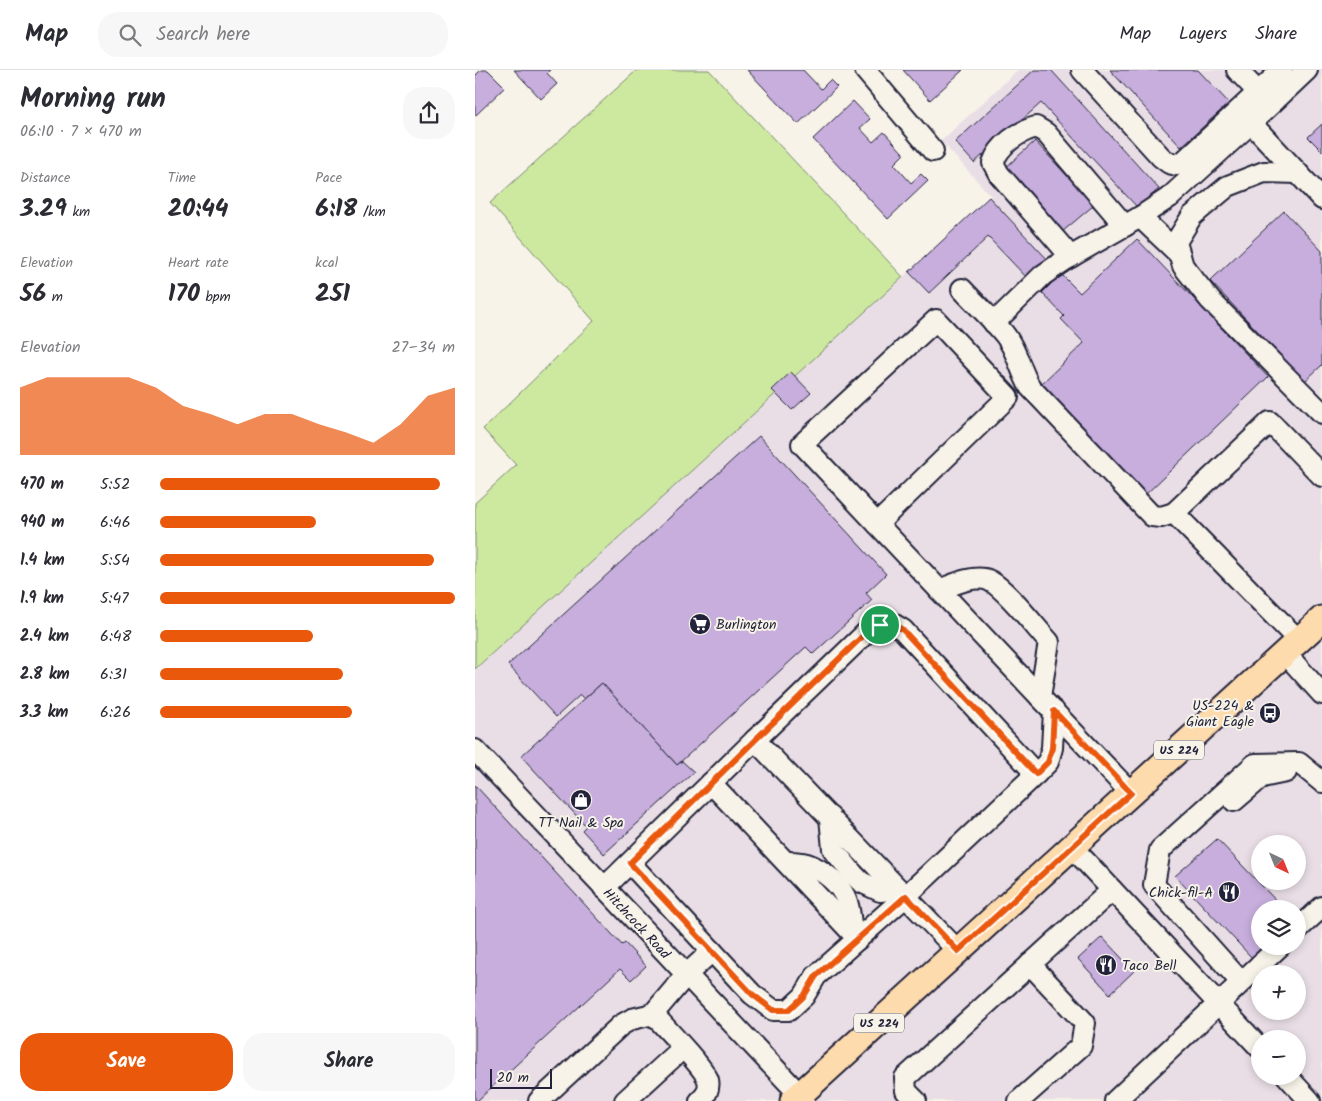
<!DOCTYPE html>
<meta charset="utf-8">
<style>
body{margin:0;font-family:Kalam,sans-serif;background:#f7f7f7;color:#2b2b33;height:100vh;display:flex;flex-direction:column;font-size:19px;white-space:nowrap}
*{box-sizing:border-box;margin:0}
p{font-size:16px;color:#7c7c81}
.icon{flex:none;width:28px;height:28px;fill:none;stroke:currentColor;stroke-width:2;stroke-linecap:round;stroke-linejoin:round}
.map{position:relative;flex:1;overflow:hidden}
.panel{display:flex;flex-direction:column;background:#fff;width:475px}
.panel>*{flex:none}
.needle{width:32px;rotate:137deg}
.fabs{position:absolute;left:776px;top:765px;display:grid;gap:10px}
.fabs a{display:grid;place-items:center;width:55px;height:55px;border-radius:50%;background:#fff;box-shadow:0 2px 8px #0003;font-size:25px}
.scale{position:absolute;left:15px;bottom:12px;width:62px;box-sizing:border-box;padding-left:5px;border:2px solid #22223b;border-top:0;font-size:14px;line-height:18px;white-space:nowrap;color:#22223b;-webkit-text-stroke:4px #f7f3e8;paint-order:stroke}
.pin{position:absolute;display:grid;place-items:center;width:42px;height:42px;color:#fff;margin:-21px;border:2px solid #fff;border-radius:50%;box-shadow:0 1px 5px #0007}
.round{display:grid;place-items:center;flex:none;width:52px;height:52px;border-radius:20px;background:#f7f7f7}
.overview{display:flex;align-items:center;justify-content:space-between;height:85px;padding:0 20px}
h1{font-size:28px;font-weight:800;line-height:38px}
.figures{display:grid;grid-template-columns:repeat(3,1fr);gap:8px;height:85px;padding:5px 20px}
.figures div{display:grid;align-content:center}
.figures b{font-size:25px;font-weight:800}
.figures small{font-size:14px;font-weight:400}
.figures p{font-size:14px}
.chart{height:140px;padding:10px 20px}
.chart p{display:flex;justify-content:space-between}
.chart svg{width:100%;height:90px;margin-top:5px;fill:#ea580c;opacity:.7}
.action{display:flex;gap:10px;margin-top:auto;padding:10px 20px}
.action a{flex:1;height:58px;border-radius:20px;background:#ea580c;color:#fff;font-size:20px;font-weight:800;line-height:58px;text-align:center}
.action a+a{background:#f7f7f7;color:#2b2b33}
ul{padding:0 20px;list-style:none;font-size:16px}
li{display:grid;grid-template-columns:80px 60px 1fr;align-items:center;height:38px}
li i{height:12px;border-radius:6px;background:#ea580c}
header{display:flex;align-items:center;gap:30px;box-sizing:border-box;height:70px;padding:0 25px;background:#fff;border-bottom:1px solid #e1e1e2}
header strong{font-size:24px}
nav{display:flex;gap:28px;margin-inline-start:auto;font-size:18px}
.search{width:350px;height:45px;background:#f7f7f7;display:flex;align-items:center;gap:12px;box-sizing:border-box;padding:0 18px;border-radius:20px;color:#7c7c81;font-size:19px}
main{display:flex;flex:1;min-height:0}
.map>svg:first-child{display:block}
</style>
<header>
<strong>Map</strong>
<div class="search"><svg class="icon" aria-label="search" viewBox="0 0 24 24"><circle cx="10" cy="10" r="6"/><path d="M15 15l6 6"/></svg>Search here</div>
<nav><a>Map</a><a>Layers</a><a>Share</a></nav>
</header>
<main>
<section class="panel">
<div class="overview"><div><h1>Morning run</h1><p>06:10 · 7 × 470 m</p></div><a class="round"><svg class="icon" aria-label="share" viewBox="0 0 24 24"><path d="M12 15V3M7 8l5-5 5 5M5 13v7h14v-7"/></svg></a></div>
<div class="figures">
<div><p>Distance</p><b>3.29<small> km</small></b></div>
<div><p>Time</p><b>20:44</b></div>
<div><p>Pace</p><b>6:18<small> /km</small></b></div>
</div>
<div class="figures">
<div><p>Elevation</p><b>56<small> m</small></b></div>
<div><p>Heart rate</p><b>170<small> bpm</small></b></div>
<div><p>kcal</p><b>251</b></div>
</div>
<div class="chart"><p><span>Elevation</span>27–34 m</p>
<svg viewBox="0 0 160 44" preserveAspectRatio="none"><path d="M0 44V11L10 6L20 6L30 6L40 6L50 11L60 20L70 24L80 29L90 24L100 24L110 29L120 33L130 38L140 29L150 15L160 11V44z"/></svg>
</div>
<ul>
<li><b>470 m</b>5:52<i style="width:95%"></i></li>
<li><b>940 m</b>6:46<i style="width:53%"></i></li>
<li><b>1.4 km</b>5:54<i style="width:93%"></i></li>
<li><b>1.9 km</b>5:47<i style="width:100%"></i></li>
<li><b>2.4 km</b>6:48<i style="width:52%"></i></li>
<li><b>2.8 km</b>6:31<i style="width:62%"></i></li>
<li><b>3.3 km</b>6:26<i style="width:65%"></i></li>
</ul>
<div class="action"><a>Save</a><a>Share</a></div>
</section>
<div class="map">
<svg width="847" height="1031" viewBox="0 0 847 1031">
<rect width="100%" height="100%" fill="#f7f3e8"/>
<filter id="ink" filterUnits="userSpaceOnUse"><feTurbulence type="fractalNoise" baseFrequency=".02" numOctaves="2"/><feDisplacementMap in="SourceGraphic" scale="10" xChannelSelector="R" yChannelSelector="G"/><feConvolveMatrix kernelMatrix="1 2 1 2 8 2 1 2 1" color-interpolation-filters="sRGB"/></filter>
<g filter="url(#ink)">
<!-- built -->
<path fill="#e9dee5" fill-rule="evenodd" d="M543,0H847V1031H0V599L516,126L466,71ZM785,774H822V811H785ZM785,839H822V876H785ZM785,904H822V941H785ZM785,969H822V1006H785Z"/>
<!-- green -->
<polygon fill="#cde9a0" stroke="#78866e" points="162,0 234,0 428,207 0,599 0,433 41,395 8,359 119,251 15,133"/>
<!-- building -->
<g fill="#c7aedd" stroke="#22223b">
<polygon points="6,0 13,0 30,17 0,46 0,6"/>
<polygon points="39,0 75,0 72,3 82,14 66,29"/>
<polygon points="272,0 328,0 346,19 355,10 362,17 323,54"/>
<polygon points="428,0 488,0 455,30"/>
<polygon points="559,0 576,0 684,119 662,137 566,33 499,93 480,72"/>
<polygon points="635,0 723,0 754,33 706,77"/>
<polygon points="378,31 395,49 385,58 398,72 409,62 429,84 419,94 436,113 446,104 453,111 413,149 338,69"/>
<polygon points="847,54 847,81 833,67"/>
<polygon points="560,71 619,135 587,162 529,99"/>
<polygon points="514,127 574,191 554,210 513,167 454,223 434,202"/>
<polygon points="809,141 847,181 847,295 830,311 735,211"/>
<polygon points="662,169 793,307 670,425 565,315 609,273 586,249 589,246 567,223 586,204 605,223"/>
<polygon points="316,302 336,323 317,340 297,320"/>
<polygon points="284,366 411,504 391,523 397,530 338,584 331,577 202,695 127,613 109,629 105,625 81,647 33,595"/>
<polygon points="127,613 202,695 207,691 219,702 129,784 107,760 111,756 46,686"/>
<polygon points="0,715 147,875 150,873 171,896 156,910 145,899 2,1031 0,1031"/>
<polygon points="742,769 809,839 785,839 785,876 793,876 778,889 700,806"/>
<polygon points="627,867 659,901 635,924 603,889"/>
</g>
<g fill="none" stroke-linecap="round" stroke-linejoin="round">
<!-- minor casing -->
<g stroke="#22223b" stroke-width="24">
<g id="minor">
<polyline points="390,0 458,81"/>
<polyline points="607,0 686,87 694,93 702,95 709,91 807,0"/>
<polyline points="762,0 783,22"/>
<polyline points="832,0 776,53 847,129"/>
<polyline points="823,103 789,102 753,116 717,146 701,172 708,196 735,230 847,343"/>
<polyline points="665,147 705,185"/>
<path d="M596,187L524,104L518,93C524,75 543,62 561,57L571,63L650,156"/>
<path d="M487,219C501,234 517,249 530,265C542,280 545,300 555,317L677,446L686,447L699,443"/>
<polyline points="519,253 568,205 590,190 665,147 695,127 776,53"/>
<polyline points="402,454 533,327 461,250 327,374 565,627 656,723"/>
<path d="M464,520C478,515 495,506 510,509C526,512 561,558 574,572L565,627"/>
<polyline points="824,571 699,443 795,352 847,406"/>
<polyline points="810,583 847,624"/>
<polyline points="0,680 325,1025 329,1031"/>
<polyline points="561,704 573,692 577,678 579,641"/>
<polyline points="236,713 383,869"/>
<polyline points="759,731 787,707 811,702"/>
<polyline points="355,747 358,779 379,805 386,812 405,821 424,819"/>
<polyline points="597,777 785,978"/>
<path d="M311,792C316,792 321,792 327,793C341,795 361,810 368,823C375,834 375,849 377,862"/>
<polyline points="155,793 277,924 298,940 314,940 329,926 341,906 431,826 561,704 428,560 415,552 405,555 393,561 280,670"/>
<polyline points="129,818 280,670 483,881"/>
<polyline points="822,860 847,837"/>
<polyline points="766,912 679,815 685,780 780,694 824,693 847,712"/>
<path d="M178,944C188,955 230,999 233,1010C235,1018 231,1026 225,1031"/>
<polyline points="812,1006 835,1031"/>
<polyline points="64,1031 146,955 157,949 178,944 211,905 237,881"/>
<polyline points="150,1031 208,978"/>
<polyline points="441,1031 431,1021 430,1008 637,820"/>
<polyline points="544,1031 606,976 610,953 555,894"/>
<polyline points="640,1031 805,876"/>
</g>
</g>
<!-- major casing -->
<g stroke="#22223b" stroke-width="29">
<polyline id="major" points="318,1031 847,549"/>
</g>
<!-- minor -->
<use href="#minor" stroke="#f7f3e8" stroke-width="20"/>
<!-- major -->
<use href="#major" stroke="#fedbac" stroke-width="25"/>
</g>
</g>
<g fill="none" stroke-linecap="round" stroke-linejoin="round" filter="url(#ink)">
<!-- route casing -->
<g stroke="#fff" stroke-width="10">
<polygon id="route" points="415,552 428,560 561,704 573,692 577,678 579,641 656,723 483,881 431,826 341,906 329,926 314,940 298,940 277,924 155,793 280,670 393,561 405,555"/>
</g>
<!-- route -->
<use href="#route" stroke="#ea580c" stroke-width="6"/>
</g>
<!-- icons -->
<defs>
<g id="supermarket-disc" transform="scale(1.125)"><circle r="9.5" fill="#22223b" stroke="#f7f3e8"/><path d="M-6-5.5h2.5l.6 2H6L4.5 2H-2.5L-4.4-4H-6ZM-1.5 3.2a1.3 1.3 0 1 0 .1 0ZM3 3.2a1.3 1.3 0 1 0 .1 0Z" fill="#fff"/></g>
<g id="bus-disc" transform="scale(1.125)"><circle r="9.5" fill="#22223b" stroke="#f7f3e8"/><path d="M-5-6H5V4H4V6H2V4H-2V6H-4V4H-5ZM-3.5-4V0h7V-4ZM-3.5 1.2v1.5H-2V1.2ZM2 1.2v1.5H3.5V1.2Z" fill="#fff"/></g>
<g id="shop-disc" transform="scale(1.125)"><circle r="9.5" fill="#22223b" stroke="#f7f3e8"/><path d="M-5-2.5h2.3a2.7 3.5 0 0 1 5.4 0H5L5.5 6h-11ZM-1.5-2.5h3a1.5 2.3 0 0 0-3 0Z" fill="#fff"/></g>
<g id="restaurant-disc" transform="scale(1.125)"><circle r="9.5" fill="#22223b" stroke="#f7f3e8"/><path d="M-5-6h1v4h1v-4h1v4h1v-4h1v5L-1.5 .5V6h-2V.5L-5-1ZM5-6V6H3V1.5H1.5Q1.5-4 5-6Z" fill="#fff"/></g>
</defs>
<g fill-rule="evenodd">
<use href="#supermarket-disc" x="225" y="554"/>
<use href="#bus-disc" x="795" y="643"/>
<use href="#shop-disc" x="106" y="730"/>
<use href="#restaurant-disc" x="754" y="822"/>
<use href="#restaurant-disc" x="631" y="895"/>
</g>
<g text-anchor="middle" stroke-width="4" stroke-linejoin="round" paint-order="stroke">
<!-- shield labels -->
<g fill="#f7f3e8" stroke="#62616f" stroke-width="1">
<rect x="679" y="670.5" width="50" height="19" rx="4"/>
<rect x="379" y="943.5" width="50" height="19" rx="4"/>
</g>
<g font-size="12" font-weight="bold" fill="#22223b">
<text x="704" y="684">US 224</text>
<text x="404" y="957">US 224</text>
</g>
<!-- poi labels -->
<g font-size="14" fill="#22223b" stroke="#f7f3e8" text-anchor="start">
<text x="241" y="559">Burlington</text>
<text x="779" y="640" text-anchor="end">US-224 &amp;<tspan x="779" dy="16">Giant Eagle</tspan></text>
<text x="106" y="757" text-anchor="middle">TT Nail &amp; Spa</text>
<text x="738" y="827" text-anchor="end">Chick-fil-A</text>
<text x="647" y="900">Taco Bell</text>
</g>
<!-- street labels -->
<g font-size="14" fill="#22223b" stroke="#f7f3e8">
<text transform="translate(162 853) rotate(47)" y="5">Hitchcock Road</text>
</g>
</g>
</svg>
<div class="fabs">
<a><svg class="needle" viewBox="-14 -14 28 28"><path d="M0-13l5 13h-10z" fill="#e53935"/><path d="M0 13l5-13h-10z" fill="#7c7c81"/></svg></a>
<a><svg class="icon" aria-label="layers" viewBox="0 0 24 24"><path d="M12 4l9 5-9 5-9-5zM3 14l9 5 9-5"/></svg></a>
<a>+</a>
<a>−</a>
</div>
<div class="scale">20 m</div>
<div class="pin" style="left:405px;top:555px;background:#1e9e55"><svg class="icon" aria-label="arrive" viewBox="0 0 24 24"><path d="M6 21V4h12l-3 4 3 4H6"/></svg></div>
</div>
</main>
